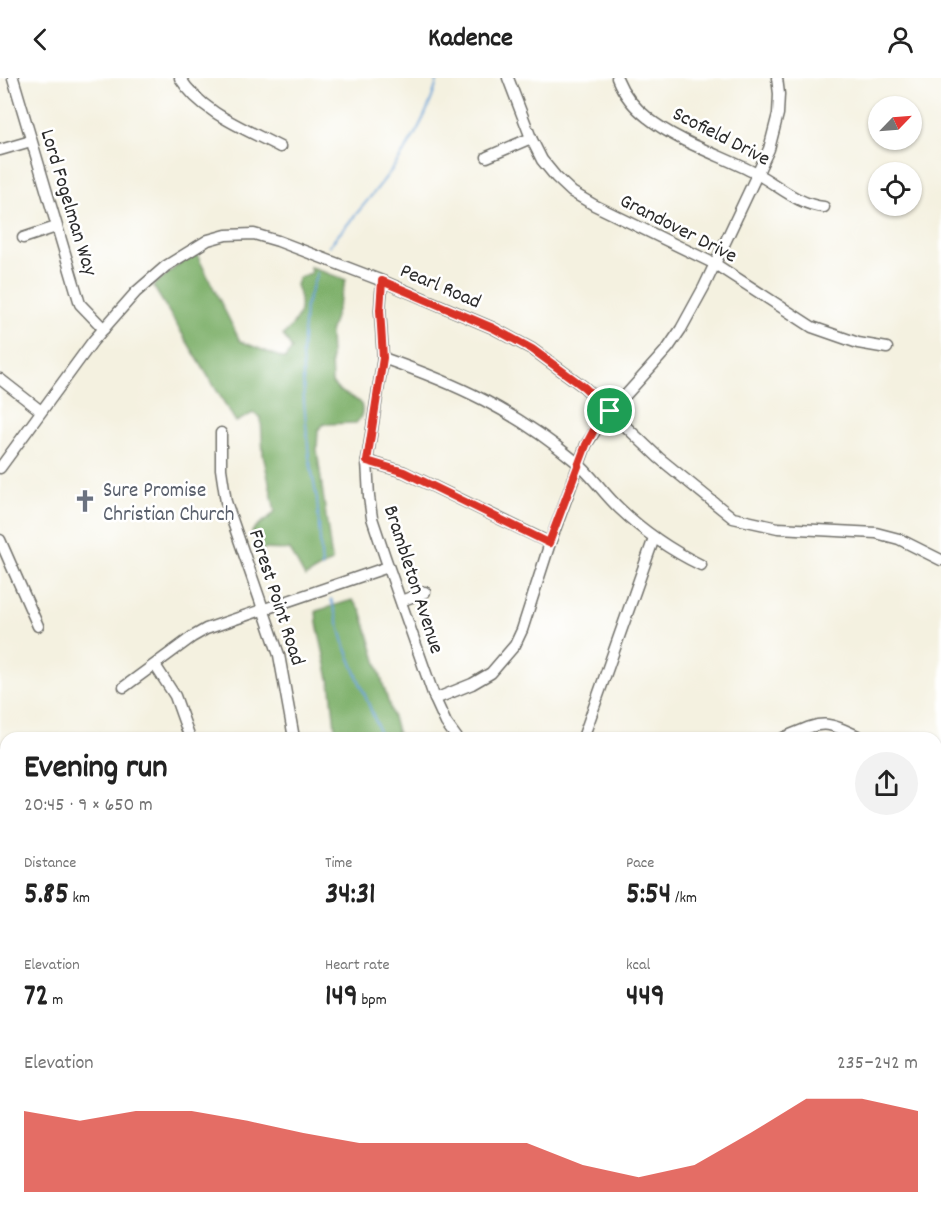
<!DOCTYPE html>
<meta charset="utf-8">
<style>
body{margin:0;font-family:Dekko,sans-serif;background:#f2f2f2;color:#222;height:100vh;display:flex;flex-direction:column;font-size:22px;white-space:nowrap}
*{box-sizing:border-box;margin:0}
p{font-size:20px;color:#767676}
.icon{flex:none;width:33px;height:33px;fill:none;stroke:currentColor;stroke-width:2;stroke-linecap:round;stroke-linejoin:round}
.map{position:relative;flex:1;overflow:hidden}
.details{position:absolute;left:0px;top:654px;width:942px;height:488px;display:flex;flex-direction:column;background:#fff;border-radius:18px 18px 0 0;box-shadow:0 2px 4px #0004}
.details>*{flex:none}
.needle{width:39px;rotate:65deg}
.buttons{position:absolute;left:868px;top:18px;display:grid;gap:12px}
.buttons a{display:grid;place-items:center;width:54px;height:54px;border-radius:50%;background:#fff;box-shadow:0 2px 4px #0004;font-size:30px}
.pin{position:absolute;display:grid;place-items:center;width:51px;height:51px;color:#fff;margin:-26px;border:3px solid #fff;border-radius:50%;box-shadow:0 2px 6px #0007}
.round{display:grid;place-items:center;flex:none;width:63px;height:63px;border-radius:32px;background:#f2f2f2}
.head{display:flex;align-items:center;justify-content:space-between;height:102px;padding:0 24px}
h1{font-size:33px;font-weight:700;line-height:45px}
.figures{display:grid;grid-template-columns:repeat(3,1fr);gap:9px;height:102px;padding:6px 24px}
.figures div{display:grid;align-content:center}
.figures b{font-size:30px;font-weight:700}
.figures small{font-size:16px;font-weight:400}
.figures p{font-size:16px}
.chart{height:168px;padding:12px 24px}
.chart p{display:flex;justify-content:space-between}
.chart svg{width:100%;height:108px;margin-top:6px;fill:#d93025;opacity:.7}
header{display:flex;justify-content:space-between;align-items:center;height:78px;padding:0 24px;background:#fff;font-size:27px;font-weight:700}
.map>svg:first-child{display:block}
</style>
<header><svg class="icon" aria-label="back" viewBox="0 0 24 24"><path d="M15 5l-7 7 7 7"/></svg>Kadence<svg class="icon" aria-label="person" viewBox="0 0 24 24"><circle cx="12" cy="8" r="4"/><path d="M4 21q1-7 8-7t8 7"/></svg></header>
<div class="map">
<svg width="941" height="1141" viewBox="0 0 941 1141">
<rect width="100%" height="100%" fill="#fff"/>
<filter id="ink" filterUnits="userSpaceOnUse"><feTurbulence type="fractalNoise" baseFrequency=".0167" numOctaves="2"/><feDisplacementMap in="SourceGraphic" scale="12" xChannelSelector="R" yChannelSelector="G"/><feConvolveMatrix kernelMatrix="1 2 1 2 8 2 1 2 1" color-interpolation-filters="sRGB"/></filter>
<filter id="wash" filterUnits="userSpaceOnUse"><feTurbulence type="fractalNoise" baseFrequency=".008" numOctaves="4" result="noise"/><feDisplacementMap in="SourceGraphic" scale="24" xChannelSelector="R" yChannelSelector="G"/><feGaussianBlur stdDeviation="1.35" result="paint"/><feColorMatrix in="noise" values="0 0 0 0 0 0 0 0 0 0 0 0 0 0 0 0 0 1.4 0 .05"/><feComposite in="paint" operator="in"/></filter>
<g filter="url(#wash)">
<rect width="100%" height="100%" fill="#f4f1e0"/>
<!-- forest -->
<g fill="#7eb06a" stroke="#546e4a" stroke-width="1.5">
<path d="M195,173L240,263L285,281L292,271L283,257C300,241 305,230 296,207L299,199L311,195L310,189L346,202L330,255L332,305L338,312L360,324C364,332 362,339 356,345L324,346L318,352L317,371L332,483L305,499L290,472L260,471L252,454C258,444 269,443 275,433L263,376L261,340L253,335L236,344L153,208Z"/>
<polygon points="352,522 361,532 399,660 336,660 331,610 317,545 316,533"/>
<polygon points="0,1103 6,1117 6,1136 15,1136 17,1141 0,1141"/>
<polygon points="293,1136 348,1136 346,1141 294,1141"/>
</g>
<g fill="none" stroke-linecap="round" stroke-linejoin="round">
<!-- stream -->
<g stroke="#67a0d6" stroke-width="2">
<path d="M329,168C371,118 422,65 438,0"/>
<polyline points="317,195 305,230 302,276 304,324 309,379 317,421 322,490"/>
<polyline points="331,521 345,568 377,647 380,660"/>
<polyline points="331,1141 332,1136"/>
</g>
</g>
</g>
<g filter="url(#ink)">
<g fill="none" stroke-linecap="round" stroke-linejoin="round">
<!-- minor casing -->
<g stroke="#71706a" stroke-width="13">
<g id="minor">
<polyline points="13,0 80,226 104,251"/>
<path d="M180,0C202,35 244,50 280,69"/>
<polyline points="508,0 531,60 542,82 556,99 572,114 594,127 715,186 812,249 858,265 887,270"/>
<path d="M617,0C623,15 635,30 648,40C676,63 722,78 755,95C777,106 798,127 824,129"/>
<polyline points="0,72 31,63"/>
<polyline points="487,79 531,60"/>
<polyline points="23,160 56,149"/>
<polyline points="382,203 380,232 383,280 367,383 369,419 372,440 385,479 435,621 446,645 457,660"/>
<path d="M383,280C457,306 514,332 575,383C591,396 603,415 619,430C643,453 670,472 701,487"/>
<polyline points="0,301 41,333"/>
<polyline points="221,355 221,391 226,424 279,577 294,660"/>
<polyline points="367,383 404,394 550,465"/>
<polyline points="0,390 93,263 136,214 166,188 208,162 226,157 254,156 278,163 385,204 493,250 532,271 584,309 659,380 733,440 778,450 876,455 899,461 941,482"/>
<polyline points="0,462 38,548"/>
<polyline points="401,523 425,514"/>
<polyline points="155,587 175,618 190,660"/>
<polyline points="124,609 192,559 206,551 388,489"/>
<polyline points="435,621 472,606 491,595 515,567 522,552 550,465 586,367 599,347 668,270 681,251 704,209 769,71 778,36 779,16 777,0"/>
<polyline points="583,660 654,460"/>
<path d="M783,660C824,643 821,641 862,660"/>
<polyline points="0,788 6,805"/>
<polyline points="936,876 941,876"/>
<polyline points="936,1027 941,1027"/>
<polyline points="128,1136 131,1141"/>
</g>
</g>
<!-- secondary casing -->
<g stroke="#71706a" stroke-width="16">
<g id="secondary">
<polyline points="936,798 941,779"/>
<polyline points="925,1141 926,1136"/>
</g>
</g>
<!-- minor -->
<use href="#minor" stroke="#fff" stroke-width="10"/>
<!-- secondary -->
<use href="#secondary" stroke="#fff" stroke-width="14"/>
</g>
</g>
<g fill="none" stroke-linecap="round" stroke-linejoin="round" filter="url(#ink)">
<!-- route casing -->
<g stroke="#fff" stroke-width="12">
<polygon id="route" points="382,203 493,250 532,271 584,309 610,333 594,352 586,367 549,465 404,394 367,383 383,280 380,232"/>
</g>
<!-- route -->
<use href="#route" stroke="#d93025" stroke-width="8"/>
</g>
<!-- icons -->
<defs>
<g id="church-bare" transform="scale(1.8)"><path d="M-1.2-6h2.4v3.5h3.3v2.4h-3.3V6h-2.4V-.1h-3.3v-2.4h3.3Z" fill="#6b7280" stroke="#fff" stroke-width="2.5" paint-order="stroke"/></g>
</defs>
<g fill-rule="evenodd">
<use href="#church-bare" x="85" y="423"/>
</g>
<g text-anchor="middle" stroke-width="5" stroke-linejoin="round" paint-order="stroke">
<!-- street labels -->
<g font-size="21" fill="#2b2b2b" stroke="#fff">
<text transform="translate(722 57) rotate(27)" y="7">Scofield Drive</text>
<text transform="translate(70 124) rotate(73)" y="7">Lord Fogelman Way</text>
<text transform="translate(679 149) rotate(27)" y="7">Grandover Drive</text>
<text transform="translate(441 207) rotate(23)" y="7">Pearl Road</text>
<text transform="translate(415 501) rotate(72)" y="7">Brambleton Avenue</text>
<text transform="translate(278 519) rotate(72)" y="7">Forest Point Road</text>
</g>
<!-- worship labels -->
<g font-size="21" fill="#5b616d" stroke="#fff" text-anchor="start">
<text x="103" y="418">Sure Promise<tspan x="103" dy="24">Christian Church</tspan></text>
</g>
</g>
</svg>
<div class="buttons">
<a><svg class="needle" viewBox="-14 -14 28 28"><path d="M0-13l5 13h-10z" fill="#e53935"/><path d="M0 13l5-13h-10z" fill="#767676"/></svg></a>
<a><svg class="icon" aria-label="locate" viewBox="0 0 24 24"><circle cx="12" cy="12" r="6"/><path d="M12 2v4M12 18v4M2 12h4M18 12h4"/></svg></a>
</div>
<div class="pin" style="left:610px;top:333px;background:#1e9e55"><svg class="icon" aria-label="arrive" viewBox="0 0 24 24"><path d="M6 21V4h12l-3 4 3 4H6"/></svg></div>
<section class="details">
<div class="head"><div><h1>Evening run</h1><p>20:45 · 9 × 650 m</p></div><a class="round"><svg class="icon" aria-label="share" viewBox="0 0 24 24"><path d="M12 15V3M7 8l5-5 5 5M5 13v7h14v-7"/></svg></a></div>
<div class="figures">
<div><p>Distance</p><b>5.85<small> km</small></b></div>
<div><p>Time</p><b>34:31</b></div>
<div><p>Pace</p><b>5:54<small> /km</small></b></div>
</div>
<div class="figures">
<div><p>Elevation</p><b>72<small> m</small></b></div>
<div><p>Heart rate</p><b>149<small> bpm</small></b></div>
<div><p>kcal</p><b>449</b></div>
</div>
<div class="chart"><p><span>Elevation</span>235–242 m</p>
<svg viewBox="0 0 160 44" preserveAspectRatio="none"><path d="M0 44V11L10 15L20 11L30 11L40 15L50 20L60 24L70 24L80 24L90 24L100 33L110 38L120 33L130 20L140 6L150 6L160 11V44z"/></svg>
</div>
</section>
</div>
